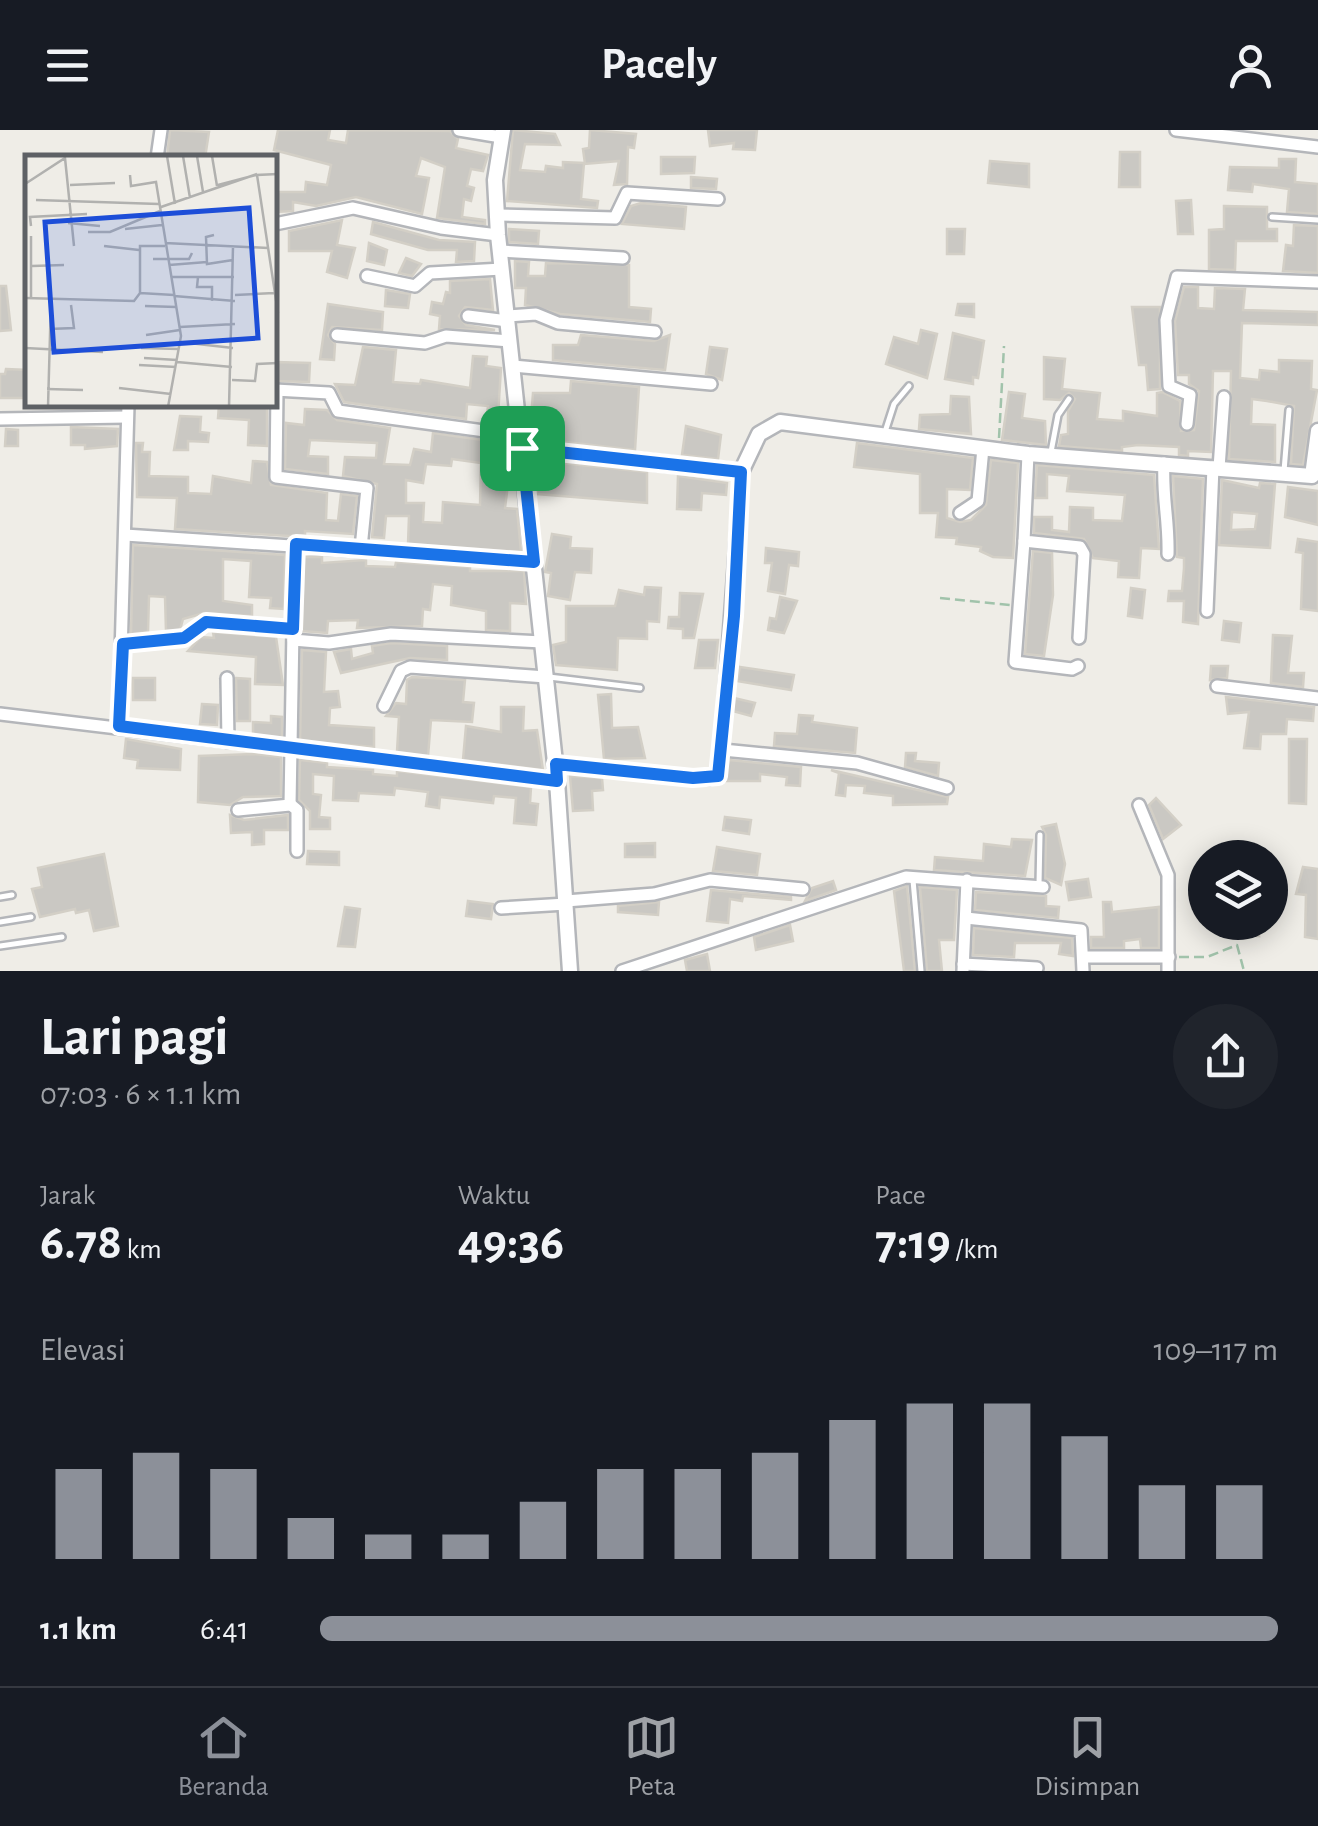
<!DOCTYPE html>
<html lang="id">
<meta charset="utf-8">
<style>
body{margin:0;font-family:"Alegreya Sans",sans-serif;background:#20242c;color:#f1f3f6;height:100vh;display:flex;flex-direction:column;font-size:38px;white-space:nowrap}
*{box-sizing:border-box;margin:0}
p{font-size:32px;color:#9ea1a6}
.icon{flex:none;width:55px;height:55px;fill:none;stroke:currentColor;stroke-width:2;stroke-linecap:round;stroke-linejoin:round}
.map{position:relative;height:841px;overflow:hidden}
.sheet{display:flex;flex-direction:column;background:#171b24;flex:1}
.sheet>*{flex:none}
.controls{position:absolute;left:1188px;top:710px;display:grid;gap:20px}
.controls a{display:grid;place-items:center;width:100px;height:100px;border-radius:50%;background:#171b24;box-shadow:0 5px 25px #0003;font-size:50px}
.pin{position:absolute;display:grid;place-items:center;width:85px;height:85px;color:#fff;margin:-42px;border-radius:20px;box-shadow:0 5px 15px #0006}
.round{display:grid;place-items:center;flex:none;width:105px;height:105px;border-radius:52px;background:#20242c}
.headline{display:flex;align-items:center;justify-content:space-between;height:170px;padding:0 40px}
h1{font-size:55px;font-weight:700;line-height:75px}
.figures{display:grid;grid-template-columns:repeat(3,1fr);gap:15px;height:170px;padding:10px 40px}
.figures div{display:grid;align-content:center}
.figures b{font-size:50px;font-weight:700}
.figures small{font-size:28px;font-weight:400}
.figures p{font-size:28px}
.chart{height:280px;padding:20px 40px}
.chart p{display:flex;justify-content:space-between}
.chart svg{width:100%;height:180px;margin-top:10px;stroke:#8c9099;stroke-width:6}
ul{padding:0 40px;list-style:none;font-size:32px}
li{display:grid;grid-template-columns:160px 120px 1fr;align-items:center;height:75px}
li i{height:25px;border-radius:12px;background:#8c9099}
header{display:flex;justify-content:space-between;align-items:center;height:130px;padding:0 40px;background:#171b24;font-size:45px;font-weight:700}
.dock{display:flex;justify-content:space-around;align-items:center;height:140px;border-top:2px solid #363941;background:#171b24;font-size:28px;color:#9ea1a6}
.dock a{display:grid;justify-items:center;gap:5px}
.dock .selected{color:#8c9099}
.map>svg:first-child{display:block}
</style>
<header><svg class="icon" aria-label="menu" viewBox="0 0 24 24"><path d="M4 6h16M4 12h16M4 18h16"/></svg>Pacely<svg class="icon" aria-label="person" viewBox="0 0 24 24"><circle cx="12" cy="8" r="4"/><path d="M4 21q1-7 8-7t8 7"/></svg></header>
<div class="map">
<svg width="1318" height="841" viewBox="0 0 1318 841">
<rect width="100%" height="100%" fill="#efede7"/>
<!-- building -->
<g fill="#cac8c3" stroke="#d3cfc6" stroke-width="2.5" fill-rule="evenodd">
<polygon points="170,0 209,2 205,28 167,28"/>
<polygon points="278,0 330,0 328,10 346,13 348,0 450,1 458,9 456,18 488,25 483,41 471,39 467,56 474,58 471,71 464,69 462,87 485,90 485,94 437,88 445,37 421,28 416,46 429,48 422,84 356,67 316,76 293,72 293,81 275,82 275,62 305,62 306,52 327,55 331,35 274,20"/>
<polygon points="513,0 555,4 560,15 525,14 520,40 545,42 546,36 563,38 563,32 584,33 581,69 598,71 597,78 507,71"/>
<polygon points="590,0 636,4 634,18 628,17 627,54 614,55 619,31 585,34 583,19 589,18"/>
<polygon points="708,0 757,0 755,20 733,19 734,13 710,16"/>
<polygon points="1120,22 1140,22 1140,57 1119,57"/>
<polygon points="661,27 695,27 694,43 661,44"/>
<polygon points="1279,29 1296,29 1295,52 1318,54 1318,84 1287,82 1289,59 1253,54 1252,62 1228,60 1230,37 1279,38"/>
<polygon points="990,31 1029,34 1029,57 988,53"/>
<polygon points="691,47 717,49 716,59 691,58"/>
<polygon points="1191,70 1193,104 1178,104 1176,71"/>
<polygon points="641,73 686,77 684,99 622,94 631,76"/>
<polygon points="1224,76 1267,77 1267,99 1277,99 1277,111 1236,111 1235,140 1209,139 1209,100 1224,99"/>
<polygon points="342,90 337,115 355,118 347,148 327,142 332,121 289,121 289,101"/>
<polygon points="373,92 439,110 475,112 474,131 456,132 457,120 428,120 371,104"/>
<polygon points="1294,95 1318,96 1318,143 1283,141 1286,115 1293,116"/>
<polygon points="509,99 539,101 538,114 509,112"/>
<polygon points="947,99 965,99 964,124 947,124"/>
<polygon points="369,113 387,120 384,135 367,131"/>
<polygon points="406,128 421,134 412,146 399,143"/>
<polygon points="515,131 529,132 528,146 545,146 546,133 629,135 629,177 651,179 650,192 560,184 525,175 526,158 515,158"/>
<polygon points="490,149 493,180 465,177 459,186 466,195 495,200 439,199 440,186 430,184 432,172 443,174 446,162 450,163 450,151"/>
<polygon points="0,156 6,156 11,200 0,201"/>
<polygon points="1184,157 1198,157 1198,178 1214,179 1215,158 1245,159 1243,180 1318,182 1318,195 1242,193 1240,248 1259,250 1260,240 1279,242 1279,230 1312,231 1311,259 1317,260 1303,335 1291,334 1294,276 1267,271 1252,269 1251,294 1275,295 1275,332 1229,329 1231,241 1213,241 1211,322 1188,321 1188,326 1179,325 1179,317 1138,315 1122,317 1122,321 1059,316 1061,305 1068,304 1068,281 1075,269 1069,263 1060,270 1044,269 1044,227 1065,229 1062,259 1100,263 1097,289 1123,291 1123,281 1157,286 1157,263 1162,262 1180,271 1181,301 1194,300 1199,261 1189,254 1189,245 1178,245 1175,191"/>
<polygon points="386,160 410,164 408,178 385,176"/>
<polygon points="328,174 383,182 382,200 332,197 328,205 335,214 334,230 320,229"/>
<polygon points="958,174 974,174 974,187 956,185"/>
<polygon points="1132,177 1160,177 1160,259 1148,260 1146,235 1139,235"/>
<polygon points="921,200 937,204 927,248 886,234 894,207 918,214"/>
<polygon points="953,203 984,211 978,248 973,247 973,254 945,249"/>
<polygon points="581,205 654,211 670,205 665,240 553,230 553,215 578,215"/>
<polygon points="363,217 396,220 393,252 420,254 421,250 470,258 473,226 487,227 486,236 501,238 498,286 507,287 508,295 486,292 488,276 467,274 466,289 344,272 335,254 355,255"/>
<polygon points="710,217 727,219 722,250 706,244"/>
<polygon points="275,232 310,233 309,252 275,251"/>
<polygon points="6,239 28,240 28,268 0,268 0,244 5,244"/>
<polygon points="571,251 639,257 635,320 539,309 540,301 530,301 533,263 570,263"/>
<polygon points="1009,262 1025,264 1022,288 1045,291 1046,315 1002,310"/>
<polygon points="951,266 969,267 971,304 919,299 920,285 950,284"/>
<polygon points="219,275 267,275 267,316 248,315 249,290 218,288"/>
<path d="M305,279L327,280L337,290L390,298L384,334L410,335L414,319L431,322L433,303L510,314L513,346H509L505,378L517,379L521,422L408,414L409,386H386L384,408L372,407L377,354L343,346L345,327L376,328L377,313L310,310L308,326L328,327V344L285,339L286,293L304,295ZM452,329L481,333L480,375L443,372L442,393L423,392L424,373H406V350L423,353L426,334L451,336Z"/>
<polygon points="180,286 201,287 200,302 209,303 208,312 188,311 188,320 174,320"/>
<polygon points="686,296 721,305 718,329 682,325"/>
<polygon points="71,297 118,299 117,316 85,319 85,315 71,315"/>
<polygon points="6,299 18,300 18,316 5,316"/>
<polygon points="136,313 143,313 142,322 150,322 149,346 188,347 188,363 211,364 213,346 251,353 253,331 267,332 271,355 327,363 326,390 338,391 341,364 357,366 353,404 305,401 305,405 289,406 175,399 177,368 137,367"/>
<polygon points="857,313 973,328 970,360 947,359 947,388 960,392 971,390 986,375 991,330 1018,333 1013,428 993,427 980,421 981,417 956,414 957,408 936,407 938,383 920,383 920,344 854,337"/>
<polygon points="533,330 647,342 647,373 537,364"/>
<polygon points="1037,335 1154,345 1159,419 1141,418 1139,448 1118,447 1119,431 1093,428 1084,409 1034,403 1034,387 1052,387 1052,400 1069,402 1070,377 1093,378 1093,390 1122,391 1125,365 1067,361 1069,346 1047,344 1047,368 1035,368"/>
<polygon points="678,346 727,353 726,365 702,363 701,380 677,379"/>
<polygon points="1173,346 1203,349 1198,494 1183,492 1184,471 1168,471 1169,461 1182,461 1184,438 1184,428 1177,427"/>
<path d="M1222,350L1259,358L1260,353L1275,354L1270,418L1219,415ZM1232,382L1257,384L1255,399L1231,400Z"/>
<polygon points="1288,357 1318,361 1318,395 1285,387"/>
<polygon points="552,404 571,407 570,418 592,419 591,443 575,442 570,470 548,466 551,443 545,442"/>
<polygon points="1298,409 1318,412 1318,481 1301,479 1303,423 1296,422"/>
<polygon points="133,415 285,425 284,479 270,478 271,468 249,467 251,431 223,429 223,471 252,475 252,486 204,483 183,489 180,500 166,501 165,467 149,466 148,502 131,504"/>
<polygon points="766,418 799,422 798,436 789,435 785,464 768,461 772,433 765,433"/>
<polygon points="1033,421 1052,423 1053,465 1044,526 1025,524"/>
<polygon points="304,427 322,427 322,433 366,430 366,436 395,437 396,432 470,437 470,441 524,441 526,474 510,473 510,501 486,500 486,481 451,475 452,456 433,454 430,480 423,479 422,496 357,498 358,490 328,491 327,503 302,501"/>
<polygon points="645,457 661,458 659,492 647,491 647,509 618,508 617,540 556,535 553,515 566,512 566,476 615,476 619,460 644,465"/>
<polygon points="1131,458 1145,460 1142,488 1128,486"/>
<polygon points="680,463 703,464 694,508 683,508 683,499 668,498 669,487 679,487"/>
<polygon points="780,467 797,471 784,503 768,500 770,488 776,489"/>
<polygon points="1224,491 1241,493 1239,512 1222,510"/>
<polygon points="213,502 276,507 283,555 255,554 256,527 188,521 201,507 214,508"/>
<polygon points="1273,505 1292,506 1288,543 1304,543 1303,557 1271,553"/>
<polygon points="699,510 718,510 715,538 695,538"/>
<polygon points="391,513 447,516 447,530 410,528 341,543 334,522 351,519 352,529 373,523 372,516"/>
<polygon points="302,520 326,522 324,562 338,561 340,577 330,578 329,595 374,598 374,617 300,611"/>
<polygon points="1211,536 1228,536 1227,548 1210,550"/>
<polygon points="740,537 794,545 791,560 737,551"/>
<polygon points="412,547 465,550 463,572 474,573 472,592 431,590 428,626 397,622 399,587 386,586 396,573 406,574 407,550"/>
<rect x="133" y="548" width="22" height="22"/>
<polygon points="236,548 250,549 250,591 237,591"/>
<polygon points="611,564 612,598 638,597 645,628 604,629 598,565"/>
<polygon points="1226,567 1314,577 1313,591 1287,589 1286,604 1261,604 1260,619 1244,618 1249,582 1228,584"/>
<polygon points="734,568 755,573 751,586 733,581"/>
<polygon points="202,574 218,575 217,595 200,594"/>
<polygon points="501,577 524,577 523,601 537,600 543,640 463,630 466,596 501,602"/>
<polygon points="799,585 813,586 812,592 857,598 855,623 774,616 775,603 797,604"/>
<polygon points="271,586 282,587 282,608 253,605 253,592 271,593"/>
<polygon points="126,609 181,619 180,640 137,638 138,630 124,628"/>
<polygon points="1289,609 1307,609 1306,674 1289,673"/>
<polygon points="906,623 916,623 915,631 939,633 938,646 905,637"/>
<polygon points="254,624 281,627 281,666 243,667 230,675 198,672 199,626"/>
<polygon points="300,630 327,633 327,637 373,640 373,644 397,646 397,641 531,657 530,673 538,674 536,695 514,693 516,668 494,666 493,673 440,667 439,678 426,676 428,662 395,658 394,665 359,663 358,671 333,670 334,646 313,644 313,664 321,665 319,687 330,688 330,699 310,699 310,681 299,670"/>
<polygon points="729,630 801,637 800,656 786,655 787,647 760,644 760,651 724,651"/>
<polygon points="831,640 948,667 947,674 893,675 893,666 864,663 865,656 846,655 845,666 836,665 839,643"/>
<polygon points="570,646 602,648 603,660 592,661 593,680 573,681"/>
<polygon points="1156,668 1181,695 1163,709 1149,675"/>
<polygon points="230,685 244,690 288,685 288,700 264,700 264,714 252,715 252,702 231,703"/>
<polygon points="725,687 751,690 749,704 723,700"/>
<polygon points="1056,694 1065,734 1061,755 1045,748 1046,705 1042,697"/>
<polygon points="1012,709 1032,710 1025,746 934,740 935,727 983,731 984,714 1011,717"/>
<polygon points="655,713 655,727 625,727 625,714"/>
<polygon points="717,717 760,724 757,745 713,741"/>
<polygon points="308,721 339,722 339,735 307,734"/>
<polygon points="104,724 118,796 94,801 89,780 76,783 75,779 40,787 32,759 42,757 38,738"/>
<polygon points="1303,737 1318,739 1318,809 1305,807 1306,765 1296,764"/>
<polygon points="1088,749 1091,767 1069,770 1066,752"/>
<polygon points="833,751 836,760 805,771 812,758"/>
<polygon points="907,756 915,841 904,841 894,761"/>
<polygon points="920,757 957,760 954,810 939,810 942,841 927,841"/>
<polygon points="711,760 791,767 791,770 743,766 742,771 730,769 728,793 707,791"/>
<polygon points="976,762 1046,766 1046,776 1059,777 1058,788 975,780"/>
<polygon points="468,771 493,774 491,789 466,786"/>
<polygon points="659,772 658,785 618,782 618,776"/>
<polygon points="1103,772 1111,772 1112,782 1159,777 1159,818 1141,818 1140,809 1124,811 1124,818 1091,818 1091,807 1104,807"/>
<polygon points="345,777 360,779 355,817 338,816"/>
<polygon points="1232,792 1256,792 1259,806 1234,804"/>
<polygon points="790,795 793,811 756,820 754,807"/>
<polygon points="974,798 1072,808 1073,826 1059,824 1061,813 1015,813 1014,827 973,825"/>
<polygon points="707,824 710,841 687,841 685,830"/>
</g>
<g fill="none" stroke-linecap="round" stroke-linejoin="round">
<!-- service casing -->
<g stroke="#b4b6ba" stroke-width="10">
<g id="service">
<polyline points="1272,87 1318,90"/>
<polyline points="885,302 894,274 909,256"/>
<polyline points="1051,322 1058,285 1069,269"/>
<polyline points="1284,341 1289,280"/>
<polyline points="549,547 640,558"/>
<polyline points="913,750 921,841"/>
<polyline points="1039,754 1040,705"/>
<polyline points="0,767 12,765"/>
<polyline points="0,792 31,787"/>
<polyline points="0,816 62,807"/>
</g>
</g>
<!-- minor casing -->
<g stroke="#b4b6ba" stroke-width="16">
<g id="minor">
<polyline points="459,0 501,7"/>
<polyline points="1176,0 1318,17"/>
<polyline points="157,28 161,0"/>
<polyline points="497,85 615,88 627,63 718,69"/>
<polyline points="275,94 353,78 441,98 498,105"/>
<polyline points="500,121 623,128"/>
<polyline points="367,146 415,156 430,143 502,139"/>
<polyline points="468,186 508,191"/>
<polyline points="507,186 536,184 558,193 655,202"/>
<polyline points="337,205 425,213 446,206 510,211"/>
<polyline points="513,236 711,254"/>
<polyline points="275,260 329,263 338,281 521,306"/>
<polyline points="277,260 276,347 367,358 361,418"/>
<polyline points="0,289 127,287"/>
<polyline points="1187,294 1190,265 1169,256 1166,190 1177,147 1318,152"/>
<polyline points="1028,324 1024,411 1080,417 1084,424 1079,508"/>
<path d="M1164,333C1162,366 1169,391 1168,424"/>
<polyline points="1219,338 1224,267"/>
<polyline points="960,383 978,371 983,318"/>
<polyline points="125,405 534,432"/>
<polyline points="1024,411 1015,532 1072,539 1078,536"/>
<polyline points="1207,481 1213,337"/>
<polyline points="293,499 295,413"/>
<polyline points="293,510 329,513 391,504 542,512"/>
<polyline points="123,514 184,509 205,492 293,499 290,675 238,680"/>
<polyline points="227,548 228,612"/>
<polyline points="1217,556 1318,568"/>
<polyline points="384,576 401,541 410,537 546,547"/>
<polyline points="0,584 557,651"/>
<polyline points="119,596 128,275"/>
<polyline points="723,620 857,633 947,658"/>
<polyline points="555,634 708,649 719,643 741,342"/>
<polyline points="290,674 297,680 297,721"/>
<polyline points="1139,675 1168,745 1168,841"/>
<polyline points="566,771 654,764 710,750 803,759"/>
<polyline points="501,778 566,774"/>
<polyline points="966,788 1081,800 1083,841"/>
<polyline points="1084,827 1169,827"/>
<polyline points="963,834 1037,838"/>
<polyline points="622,841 906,747 1043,757"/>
<polyline points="963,841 967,750"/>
</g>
</g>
<!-- tertiary casing -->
<g stroke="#b4b6ba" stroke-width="19">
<g id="tertiary">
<polyline points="503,0 495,50 498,105 557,651 570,841"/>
<polyline points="522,318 741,342 759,304 780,292 1028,324 1312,346 1318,301"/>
</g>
</g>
<!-- path -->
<g stroke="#a1c3ab" stroke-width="2.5" stroke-dasharray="10 5" stroke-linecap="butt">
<polyline points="999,308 1004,216"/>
<polyline points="940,468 1010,475"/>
<polyline points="1179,827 1207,827 1237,815 1244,841"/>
</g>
<!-- service -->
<use href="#service" stroke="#fff" stroke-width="5"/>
<!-- minor -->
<use href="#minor" stroke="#fff" stroke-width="11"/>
<!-- tertiary -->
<use href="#tertiary" stroke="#fff" stroke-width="14"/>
</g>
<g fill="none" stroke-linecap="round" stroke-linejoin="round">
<!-- route casing -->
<g stroke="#fff" stroke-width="20">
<polygon id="route" points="522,318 741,342 734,486 718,646 693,648 556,634 557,651 119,596 123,514 184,508 206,492 293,499 296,414 534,432"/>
</g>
<!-- route -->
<use href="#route" stroke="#1a73e8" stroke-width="12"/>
</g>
<!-- overview -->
<g transform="translate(25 25)">
<rect width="252" height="252" fill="#efede7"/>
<path fill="none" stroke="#b1b1af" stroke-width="2.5" d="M142,1L150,49M158,1L165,43M172,1L178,37M187,1L192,31M253,19L232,20L253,158M105,20L106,31L131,27L156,181L143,252M0,29L40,3L49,91M45,30L90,28M193,30L231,20M11,45L134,49M136,52L232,19M43,68L75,71M6,71L5,62L62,59M100,74L137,70M63,77H85L135,56M189,80L181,82L182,109L208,105M140,88L243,93M79,91L114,95M128,104H164L167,98M144,110L182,107M7,111L39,110M146,122H209M173,122L172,132H187V146M115,138V91H140M210,140L249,138M149,141L210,146M0,143L109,146L115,138L149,140M6,143V81M120,151L151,152M155,172L210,169M24,174L49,173L46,150M121,180L155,175M155,187L208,193M0,193L78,197M116,193L154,194M119,203L152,205M152,207L207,212M114,210L151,212M207,225L230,226L232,209L253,208M94,233L146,239M22,234L58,235M23,252L26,144M204,252L208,92"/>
<path fill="#1d4ed8" fill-opacity="0.15" stroke="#1d4ed8" stroke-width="5" d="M224,53L233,183L29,197L20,67Z"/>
<rect width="252" height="252" fill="none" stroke="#5e6165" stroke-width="5"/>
</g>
</svg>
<div class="controls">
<a><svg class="icon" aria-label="layers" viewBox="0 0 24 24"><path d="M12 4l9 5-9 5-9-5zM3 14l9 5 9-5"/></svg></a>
</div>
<div class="pin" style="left:522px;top:318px;background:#1e9e55"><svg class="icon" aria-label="arrive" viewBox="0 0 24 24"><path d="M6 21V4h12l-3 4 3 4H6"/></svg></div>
</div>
<section class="sheet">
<div class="headline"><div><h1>Lari pagi</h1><p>07:03 · 6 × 1.1 km</p></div><a class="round"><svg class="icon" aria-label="share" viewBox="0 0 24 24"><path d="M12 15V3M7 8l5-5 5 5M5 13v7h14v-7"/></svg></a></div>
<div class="figures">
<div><p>Jarak</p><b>6.78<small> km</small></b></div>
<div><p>Waktu</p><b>49:36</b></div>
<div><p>Pace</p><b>7:19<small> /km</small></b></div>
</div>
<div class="chart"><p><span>Elevasi</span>109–117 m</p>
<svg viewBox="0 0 160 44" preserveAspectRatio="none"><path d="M5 44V22M15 44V18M25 44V22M35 44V34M45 44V38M55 44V38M65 44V30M75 44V22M85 44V22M95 44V18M105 44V10M115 44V6M125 44V6M135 44V14M145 44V26M155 44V26"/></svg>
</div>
<ul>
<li><b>1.1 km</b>6:41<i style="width:100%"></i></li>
</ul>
</section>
<nav class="dock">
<a class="selected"><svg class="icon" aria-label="home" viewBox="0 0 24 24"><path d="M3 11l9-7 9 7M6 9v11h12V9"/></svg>Beranda</a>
<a><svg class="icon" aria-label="map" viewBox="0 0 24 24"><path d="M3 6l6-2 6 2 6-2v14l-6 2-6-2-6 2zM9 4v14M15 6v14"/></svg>Peta</a>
<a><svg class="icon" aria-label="saved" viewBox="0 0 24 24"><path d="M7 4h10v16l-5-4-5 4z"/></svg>Disimpan</a>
</nav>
